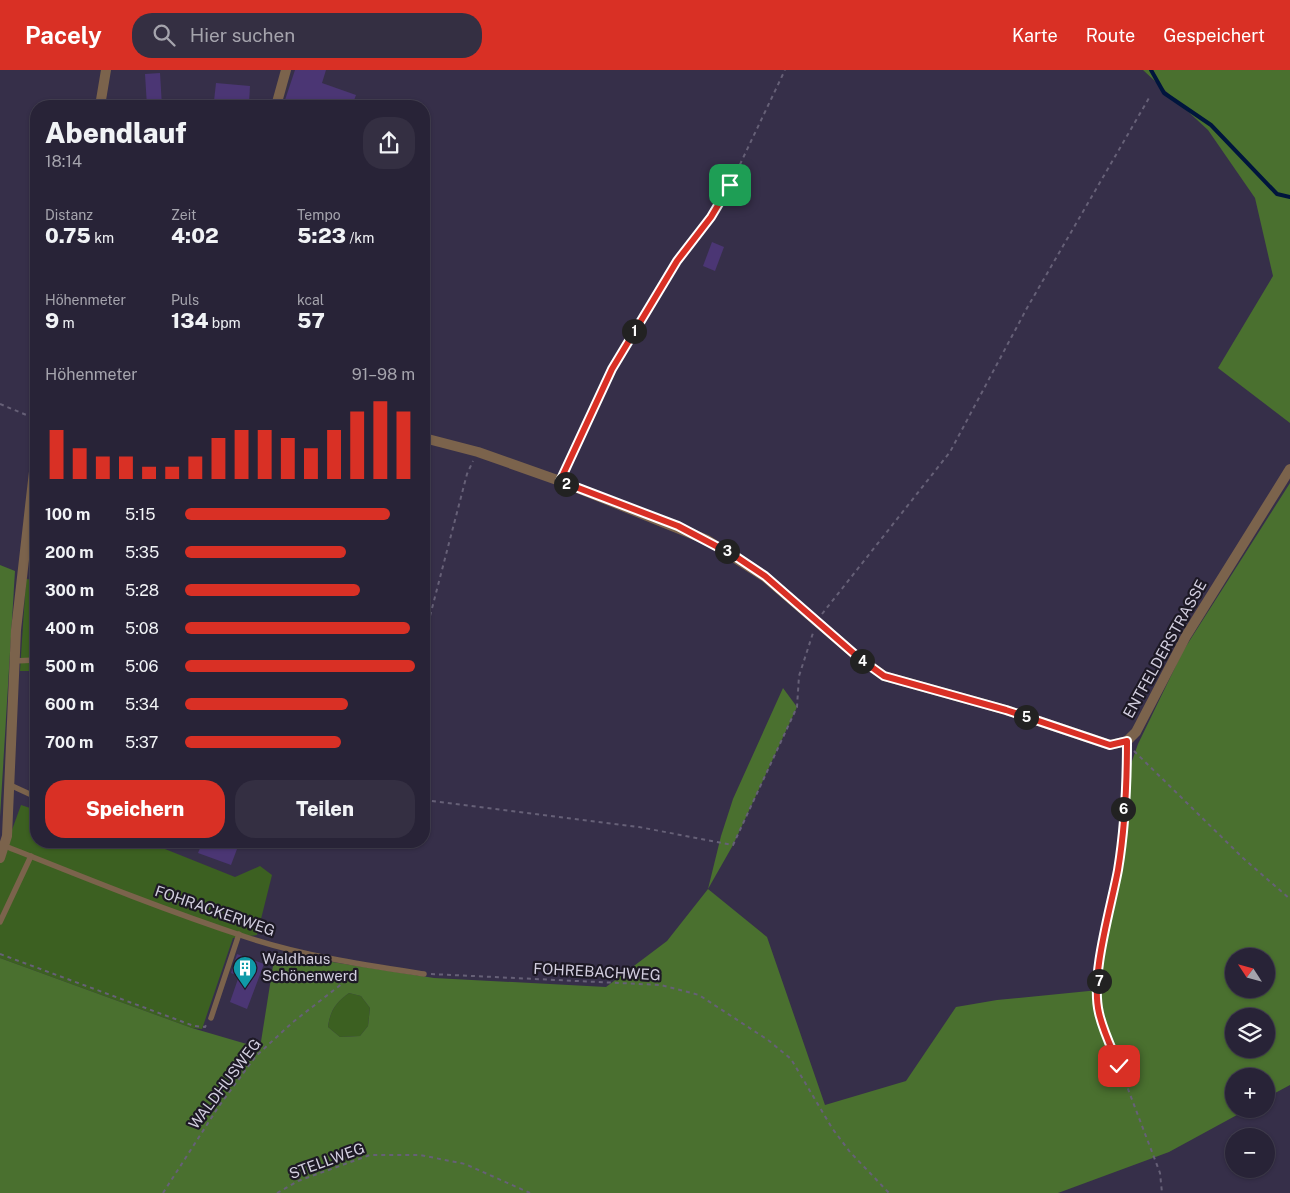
<!DOCTYPE html>
<html lang="de">
<meta charset="utf-8">
<style>
body{margin:0;font-family:"Public Sans",sans-serif;background:#342f42;color:#f1f3f6;height:100vh;display:flex;flex-direction:column;font-size:19px;white-space:nowrap}
*{box-sizing:border-box;margin:0}
p{font-size:16px;color:#a5a4ad}
.icon{flex:none;width:28px;height:28px;fill:none;stroke:currentColor;stroke-width:2;stroke-linecap:round;stroke-linejoin:round}
.map{position:relative;flex:1;overflow:hidden}
.drawer{position:absolute;left:30px;top:30px;width:400px;height:748px;display:flex;flex-direction:column;background:#282337;border-radius:20px;box-shadow:0 1px 4px #0004,0 0 0 1px #444052}
.drawer>*{flex:none}
.needle{width:32px;rotate:306deg}
.fabs{position:absolute;left:1225px;top:878px;display:grid;gap:10px}
.fabs a{display:grid;place-items:center;width:50px;height:50px;border-radius:50%;background:#282337;box-shadow:0 1px 4px #0004,0 0 0 1px #444052;font-size:25px}
.pin{position:absolute;display:grid;place-items:center;width:42px;height:42px;color:#fff;margin:-21px;border-radius:10px;box-shadow:0 2px 8px #0006}
.km{position:absolute;width:25px;height:25px;margin:-12px;border-radius:50%;background:#222;color:#fff;font-size:14px;line-height:25px;text-align:center}
.round{display:grid;place-items:center;flex:none;width:52px;height:52px;border-radius:20px;background:#342f42}
.overview{display:flex;align-items:center;justify-content:space-between;height:85px;padding:0 15px}
h1{font-size:28px;font-weight:800;line-height:38px}
.metrics{display:grid;grid-template-columns:repeat(3,1fr);gap:8px;height:85px;padding:5px 15px}
.metrics div{display:grid;align-content:center}
.metrics b{font-size:21px;font-weight:800}
.metrics small{font-size:14px;font-weight:400}
.metrics p{font-size:14px}
.chart{height:140px;padding:10px 15px}
.chart p{display:flex;justify-content:space-between}
.chart svg{width:100%;height:90px;margin-top:5px;stroke:#d93025;stroke-width:6}
.cta{display:flex;gap:10px;margin-top:auto;padding:10px 15px}
.cta a{flex:1;height:58px;border-radius:20px;background:#d93025;color:#fff;font-size:20px;font-weight:800;line-height:58px;text-align:center}
.cta a+a{background:#342f42;color:#f1f3f6}
ul{padding:0 15px;list-style:none;font-size:16px}
li{display:grid;grid-template-columns:80px 60px 1fr;align-items:center;height:38px}
li i{height:12px;border-radius:6px;background:#d93025}
header{display:flex;align-items:center;gap:30px;box-sizing:border-box;height:70px;padding:0 25px;background:#d93025;color:#fff}
header strong{font-size:24px}
nav{display:flex;gap:28px;margin-inline-start:auto;font-size:18px}
.search{width:350px;height:45px;background:#342f42;display:flex;align-items:center;gap:12px;box-sizing:border-box;padding:0 18px;border-radius:20px;color:#a5a4ad;font-size:19px}
.map>svg:first-child{display:block}
</style>
<header>
<strong>Pacely</strong>
<div class="search"><svg class="icon" aria-label="search" viewBox="0 0 24 24"><circle cx="10" cy="10" r="6"/><path d="M15 15l6 6"/></svg>Hier suchen</div>
<nav><a>Karte</a><a>Route</a><a>Gespeichert</a></nav>
</header>
<div class="map">
<svg width="1290" height="1123" viewBox="0 0 1290 1123">
<rect width="100%" height="100%" fill="#362f49"/>
<!-- green -->
<g fill="#3c6021">
<polygon points="26,509 36,510 36,601 20,601"/>
<polygon points="21,735 36,740 36,771 145,771 235,807 260,796 272,805 257,865 233,868 202,959 192,958 0,888 0,793"/>
<path d="M349,923L361,926L370,938L368,956L360,966L340,967L328,957C330,941 336,932 349,923Z"/>
</g>
<!-- forest -->
<g fill="#4a702f" fill-rule="evenodd">
<polygon points="1143,0 1290,0 1290,353 1218,298 1273,206 1255,128 1208,60"/>
<path d="M1290,413V1015L1266,1028V1006H1234V1039H1248L1169,1082L1058,1123H0V888L192,958L260,978L275,883L434,908L606,917L667,871L708,819L721,766L733,729L783,618L797,637L733,775L708,819L767,867L825,1035L906,1011L956,937L997,930L1099,920L1131,694L1138,674L1183,581ZM1234,886H1266V919H1234ZM349,923L361,926L370,938L368,956L360,966L340,967L328,957C330,941 336,932 349,923ZM1234,946H1266V979H1234Z"/>
<polygon points="0,495 15,501 0,747"/>
</g>
<g fill="none" stroke-linecap="round" stroke-linejoin="round">
<!-- stream -->
<polyline stroke="#00153d" stroke-width="4" points="1151,0 1164,23 1211,55 1277,124 1290,127"/>
</g>
<!-- building -->
<g fill="#4b3674">
<polygon points="295,0 326,0 322,13 356,25 352,36 283,36"/>
<polygon points="160,3 162,36 147,36 145,4"/>
<polygon points="216,13 250,16 249,34 214,31"/>
<polygon points="712,172 724,177 715,201 703,196"/>
<polygon points="203,771 240,771 231,795 198,783"/>
<polygon points="237,884 264,894 247,939 230,932 239,906 231,903"/>
</g>
<g fill="none" stroke-linecap="round" stroke-linejoin="round">
<!-- path -->
<g stroke="#666077" stroke-width="2" stroke-dasharray="4 4" stroke-linecap="butt">
<polyline points="733,109 785,0"/>
<polyline points="0,334 36,349"/>
<polyline points="822,544 950,382 1027,238 1149,28"/>
<polyline points="424,569 467,404 473,391"/>
<polyline points="1134,681 1243,788 1290,829"/>
<path d="M1127,682C1127,720 1124,762 1118,800C1110,847 1094,894 1099,943L1160,1103L1162,1123"/>
<polyline points="424,730 639,757 733,775 797,637 799,606 813,563"/>
<polyline points="0,884 194,956 205,957 206,955"/>
<polyline points="431,904 661,915 699,925 768,970 791,989 832,1058 850,1082 889,1123"/>
<polyline points="163,1123 219,1036 256,986 293,952 357,902"/>
<polyline points="277,1123 298,1111 370,1085 420,1085 465,1094 530,1123"/>
</g>
<!-- service -->
<g stroke="#7b634c" stroke-width="5.5">
<polyline points="560,411 612,299 677,191 711,147 730,115"/>
<polyline points="14,591 36,590"/>
<polyline points="10,715 36,727"/>
<path d="M5,776C85,808 164,840 246,867C303,886 365,895 424,904"/>
<polyline points="0,852 31,786"/>
<polyline points="211,948 239,864"/>
</g>
<!-- minor -->
<g stroke="#7b634c" stroke-width="10">
<polyline points="276,36 286,0"/>
<polyline points="424,368 478,382 560,411 707,470 765,507 859,588 884,606 1006,640 1110,675 1127,671 1136,662 1186,566 1290,399"/>
</g>
<!-- tertiary -->
<g stroke="#7b634c" stroke-width="10">
<polyline points="100,36 106,0"/>
<polyline points="0,788 7,766 16,560 36,384"/>
</g>
</g>
<g fill="none" stroke-linecap="round" stroke-linejoin="round">
<!-- route casing -->
<g stroke="#fff" stroke-width="10">
<path id="route" d="M730,115L711,147L677,191L612,299L560,411L678,456L735,486L765,506L859,588L884,606L1006,640L1110,675L1127,671C1127,713 1125,758 1118,800C1111,838 1090,906 1099,943C1103,961 1112,979 1119,996"/>
</g>
<!-- route -->
<use href="#route" stroke="#d93025" stroke-width="6"/>
</g>
<!-- icons -->
<defs>
<g id="building-pin" transform="scale(1.25)"><path d="M0 17L-7.5 6A9.5 9.5 0 1 1 7.5 6Z" fill="#0f9aa8" stroke="#1d1925"/><path d="M-4-6H4V6H1V3H-1V6H-4ZM-2.5-4.3h1.7v1.8h-1.7ZM.8-4.3h1.7v1.8H.8ZM-2.5-1h1.7V.8h-1.7ZM.8-1h1.7V.8H.8Z" fill="#fff"/></g>
</defs>
<g fill-rule="evenodd">
<use href="#building-pin" x="245" y="898"/>
</g>
<g text-anchor="middle" stroke-width="4.5" stroke-linejoin="round" paint-order="stroke">
<!-- street labels -->
<g font-size="15" fill="#d2cedf" stroke="#1d1925">
<text transform="translate(1165 579) rotate(-61)" y="5">ENTFELDERSTRASSE</text>
<text transform="translate(215 841) rotate(19)" y="5">FOHRACKERWEG</text>
<text transform="translate(597 902) rotate(3)" y="5">FOHREBACHWEG</text>
<text transform="translate(225 1014) rotate(-53)" y="5">WALDHUSWEG</text>
<text transform="translate(327 1091) rotate(-20)" y="5">STELLWEG</text>
</g>
<!-- poi labels -->
<g font-size="15" fill="#d2cedf" stroke="#1d1925" text-anchor="start">
<text x="262" y="894">Waldhaus<tspan x="262" dy="17">Schönenwerd</tspan></text>
</g>
</g>
</svg>
<div class="fabs">
<a><svg class="needle" viewBox="-14 -14 28 28"><path d="M0-13l5 13h-10z" fill="#e53935"/><path d="M0 13l5-13h-10z" fill="#a5a4ad"/></svg></a>
<a><svg class="icon" aria-label="layers" viewBox="0 0 24 24"><path d="M12 4l9 5-9 5-9-5zM3 14l9 5 9-5"/></svg></a>
<a>+</a>
<a>−</a>
</div>
<div class="pin" style="left:730px;top:115px;background:#1e9e55"><svg class="icon" aria-label="arrive" viewBox="0 0 24 24"><path d="M6 21V4h12l-3 4 3 4H6"/></svg></div>
<div class="pin" style="left:1119px;top:996px;background:#d93025"><svg class="icon" aria-label="check" viewBox="0 0 24 24"><path d="M5 12l5 5 9-10"/></svg></div>
<b class="km" style="left:634px;top:261px">1</b>
<b class="km" style="left:566px;top:414px">2</b>
<b class="km" style="left:727px;top:481px">3</b>
<b class="km" style="left:862px;top:591px">4</b>
<b class="km" style="left:1026px;top:647px">5</b>
<b class="km" style="left:1123px;top:739px">6</b>
<b class="km" style="left:1099px;top:911px">7</b>
<section class="drawer">
<div class="overview"><div><h1>Abendlauf</h1><p>18:14</p></div><a class="round"><svg class="icon" aria-label="share" viewBox="0 0 24 24"><path d="M12 15V3M7 8l5-5 5 5M5 13v7h14v-7"/></svg></a></div>
<div class="metrics">
<div><p>Distanz</p><b>0.75<small> km</small></b></div>
<div><p>Zeit</p><b>4:02</b></div>
<div><p>Tempo</p><b>5:23<small> /km</small></b></div>
</div>
<div class="metrics">
<div><p>Höhenmeter</p><b>9<small> m</small></b></div>
<div><p>Puls</p><b>134<small> bpm</small></b></div>
<div><p>kcal</p><b>57</b></div>
</div>
<div class="chart"><p><span>Höhenmeter</span>91–98 m</p>
<svg viewBox="0 0 160 44" preserveAspectRatio="none"><path d="M5 44V20M15 44V29M25 44V33M35 44V33M45 44V38M55 44V38M65 44V33M75 44V24M85 44V20M95 44V20M105 44V24M115 44V29M125 44V20M135 44V11M145 44V6M155 44V11"/></svg>
</div>
<ul>
<li><b>100 m</b>5:15<i style="width:89%"></i></li>
<li><b>200 m</b>5:35<i style="width:70%"></i></li>
<li><b>300 m</b>5:28<i style="width:76%"></i></li>
<li><b>400 m</b>5:08<i style="width:98%"></i></li>
<li><b>500 m</b>5:06<i style="width:100%"></i></li>
<li><b>600 m</b>5:34<i style="width:71%"></i></li>
<li><b>700 m</b>5:37<i style="width:68%"></i></li>
</ul>
<div class="cta"><a>Speichern</a><a>Teilen</a></div>
</section>
</div>
